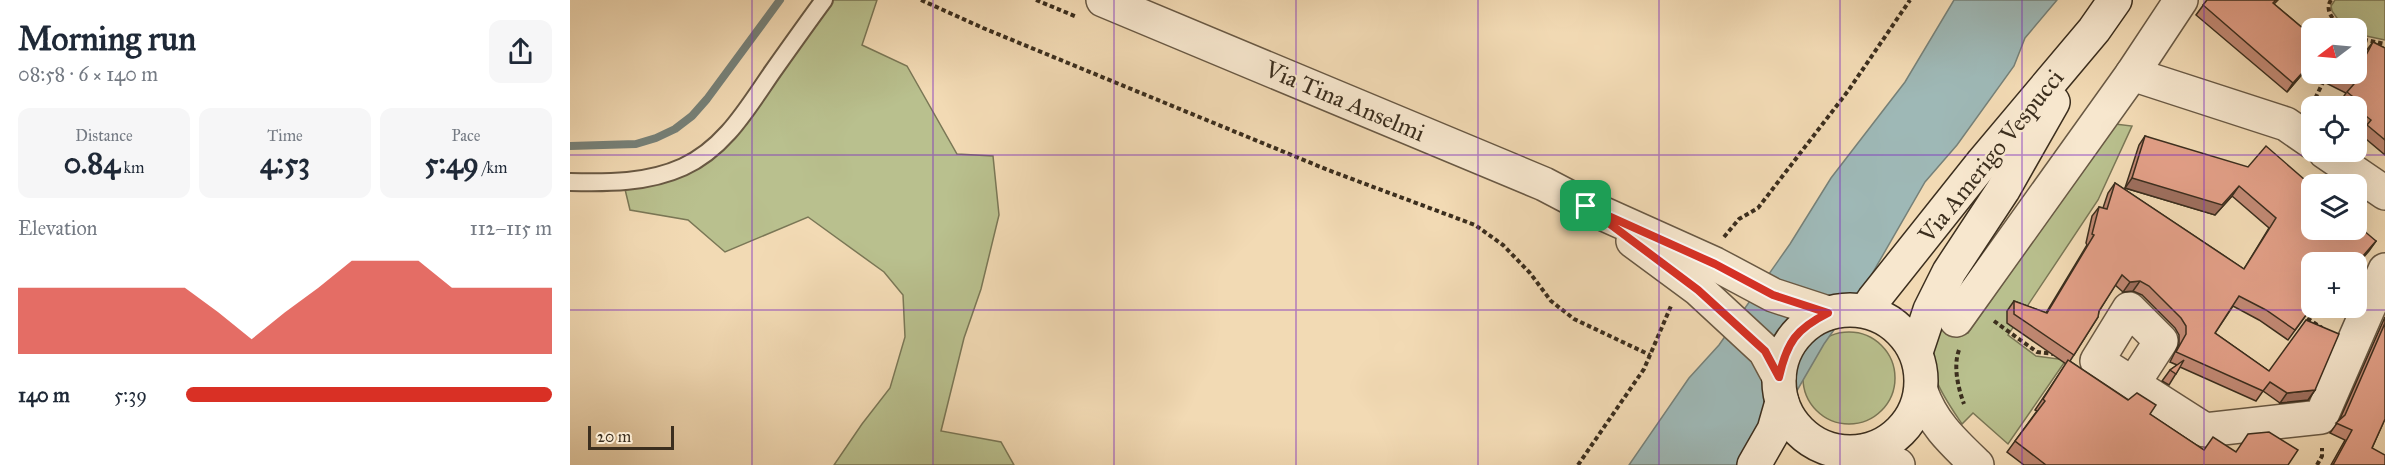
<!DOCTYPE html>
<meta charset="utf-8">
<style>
body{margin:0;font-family:"IM FELL Great Primer",serif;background:#f6f6f7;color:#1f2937;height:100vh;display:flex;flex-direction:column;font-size:22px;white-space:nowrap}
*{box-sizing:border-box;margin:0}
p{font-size:20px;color:#747a83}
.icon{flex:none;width:33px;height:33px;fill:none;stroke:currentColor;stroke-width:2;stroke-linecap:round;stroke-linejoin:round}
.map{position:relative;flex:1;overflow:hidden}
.sheet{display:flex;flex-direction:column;background:#fff;width:570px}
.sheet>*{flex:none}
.needle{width:39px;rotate:254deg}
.fabs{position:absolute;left:1731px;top:18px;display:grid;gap:12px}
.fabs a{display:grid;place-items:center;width:66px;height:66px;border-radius:12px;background:#fff;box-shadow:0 6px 24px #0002;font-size:30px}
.scale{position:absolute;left:18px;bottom:15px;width:86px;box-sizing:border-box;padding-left:6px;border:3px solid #3b2e1e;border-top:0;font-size:16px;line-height:21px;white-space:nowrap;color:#3b2e1e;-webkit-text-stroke:4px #f7e7ce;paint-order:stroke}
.pin{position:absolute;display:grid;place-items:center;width:51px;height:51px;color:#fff;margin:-26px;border-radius:12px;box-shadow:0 3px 9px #0006}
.round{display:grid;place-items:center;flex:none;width:63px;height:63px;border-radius:12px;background:#f6f6f7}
.summary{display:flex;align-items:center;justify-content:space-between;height:102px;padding:0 18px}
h1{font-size:33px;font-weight:700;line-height:45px}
.metrics{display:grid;grid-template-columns:repeat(3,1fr);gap:9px;height:102px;padding:6px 18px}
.metrics div{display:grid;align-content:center;border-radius:12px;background:#f6f6f7;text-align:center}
.metrics b{font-size:30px;font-weight:700}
.metrics small{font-size:16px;font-weight:400}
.metrics p{font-size:16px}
.chart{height:168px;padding:12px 18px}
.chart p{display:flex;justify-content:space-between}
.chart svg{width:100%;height:108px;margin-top:6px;fill:#d93025;opacity:.7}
ul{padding:0 18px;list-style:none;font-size:20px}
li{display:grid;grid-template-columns:96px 72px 1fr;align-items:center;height:45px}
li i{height:15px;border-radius:8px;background:#d93025}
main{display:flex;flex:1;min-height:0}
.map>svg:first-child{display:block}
</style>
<main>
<section class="sheet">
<div class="summary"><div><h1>Morning run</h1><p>08:58 · 6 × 140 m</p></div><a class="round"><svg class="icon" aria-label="share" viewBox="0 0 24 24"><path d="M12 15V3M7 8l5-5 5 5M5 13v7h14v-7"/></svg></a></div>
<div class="metrics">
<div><p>Distance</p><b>0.84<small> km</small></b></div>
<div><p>Time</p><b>4:53</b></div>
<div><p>Pace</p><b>5:49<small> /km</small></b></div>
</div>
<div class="chart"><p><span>Elevation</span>112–115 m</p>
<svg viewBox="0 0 160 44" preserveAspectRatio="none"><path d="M0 44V17L10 17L20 17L30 17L40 17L50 17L60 27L70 38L80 27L90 17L100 6L110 6L120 6L130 17L140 17L150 17L160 17V44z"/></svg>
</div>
<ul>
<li><b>140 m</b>5:39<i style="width:100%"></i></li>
</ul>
</section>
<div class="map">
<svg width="1815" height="465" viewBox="0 0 1815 465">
<rect width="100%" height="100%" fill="#f2dab4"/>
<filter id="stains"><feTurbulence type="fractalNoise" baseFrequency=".00333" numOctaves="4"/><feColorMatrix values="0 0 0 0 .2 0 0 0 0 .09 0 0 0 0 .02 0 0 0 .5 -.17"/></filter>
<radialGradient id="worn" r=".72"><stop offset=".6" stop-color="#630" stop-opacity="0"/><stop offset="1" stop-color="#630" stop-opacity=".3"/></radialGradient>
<!-- green -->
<g fill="#b9c08e" stroke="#7a7756" stroke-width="1.5">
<polygon points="255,0 307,0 292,45 337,66 387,154 423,156 429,215 411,289 394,338 371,431 431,442 444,465 264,465 292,424 320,388 335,337 333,295 314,272 238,217 155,252 118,220 60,210 53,181 129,159"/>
<polygon points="1765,0 1815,0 1815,40 1787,34 1786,28 1774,28 1762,11 1761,6"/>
<path d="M1545,124L1562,126L1528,200L1438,335L1466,356L1496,360L1438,444L1403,413L1392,424C1374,397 1355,372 1363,338C1367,325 1375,311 1380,299L1391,335L1398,333Z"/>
<circle cx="1279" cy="378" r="46"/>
</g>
<!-- water -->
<polygon fill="#9eb8b6" stroke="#768179" stroke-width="1.5" points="1384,0 1487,0 1455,38 1444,66 1387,145 1355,182 1295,286 1254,344 1225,394 1166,465 1059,465 1119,378 1149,345 1220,244 1261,178 1335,82"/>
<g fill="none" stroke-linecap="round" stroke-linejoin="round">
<!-- stream -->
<polyline stroke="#768179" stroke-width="8" points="0,146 66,144 86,138 105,129 122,116 137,99 210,0"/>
<!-- service casing -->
<g stroke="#695944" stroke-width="20">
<path id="service" d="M0,182C38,183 78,183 113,167C155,148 178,107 203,71C220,47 237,23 254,0"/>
</g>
<!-- minor casing -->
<g stroke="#695944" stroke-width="36">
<g id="minor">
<polyline points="1562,74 1716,124 1742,142"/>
<polyline points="1755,152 1815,193"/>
<polyline points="1386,320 1562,74 1611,0"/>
<polyline points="1563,384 1591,341 1559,309 1527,361 1635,430 1751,417 1815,270"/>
</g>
</g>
<!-- tertiary casing -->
<g stroke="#695944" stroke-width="36">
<g id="tertiary">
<polyline points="533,0 974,184 1016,206 1145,264 1203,295 1258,313"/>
<polyline points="1063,241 1128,289 1195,351 1209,377"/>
<path d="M1351,391C1362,423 1383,442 1407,465"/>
<polyline points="1295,451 1328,465"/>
</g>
</g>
<!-- secondary casing -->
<g stroke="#3b2e1e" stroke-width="36">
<g id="secondary">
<circle cx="1280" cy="381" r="71"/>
<polyline points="1296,311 1304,299 1413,162 1524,30 1545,0"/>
<polyline points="1346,352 1360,310 1379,272 1433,190 1483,102"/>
<polyline points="1184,465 1204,430 1212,402"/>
</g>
</g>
<!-- path -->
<g stroke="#3b2e1e" stroke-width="4" stroke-dasharray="4.5 3" stroke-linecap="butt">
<polyline points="351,0 413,28 758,170 905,225 933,245 960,273 981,301 1004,319 1080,355"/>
<polyline points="466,0 507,17"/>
<path d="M1761,0C1754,11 1764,20 1771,28"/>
<polyline points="1786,38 1815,44"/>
<polyline points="1742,105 1757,74"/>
<polyline points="1154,237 1169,219 1188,208 1278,91 1340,0"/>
<polyline points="1731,314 1752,328"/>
<polyline points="1424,321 1467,352 1484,354"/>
<path d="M1389,350C1383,366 1388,388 1394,404"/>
<polyline points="1008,465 1074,369 1101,306"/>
<polyline points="1747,465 1752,456 1752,448"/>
</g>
<!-- service -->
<use href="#service" stroke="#f7e7ce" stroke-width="16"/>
<!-- minor -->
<use href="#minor" stroke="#f7e7ce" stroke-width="33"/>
<!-- tertiary -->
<use href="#tertiary" stroke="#f7e7ce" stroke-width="33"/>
<!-- secondary -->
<use href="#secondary" stroke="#f7e7ce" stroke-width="33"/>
</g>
<!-- wall -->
<g fill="#c28974" stroke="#3b2e1e" stroke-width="1.5">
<polygon points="1637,0 1708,0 1704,4 1742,36 1742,74 1786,74 1786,69 1796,51 1803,42 1815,48 1815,155 1790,134 1794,129 1786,123 1786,106 1776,106 1770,102 1776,93 1734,72 1717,92 1626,15"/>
<polygon points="1575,136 1806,241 1786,266 1786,262 1742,262 1742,307 1718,340 1689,320 1663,306 1645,333 1699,371 1745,390 1738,400 1710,403 1693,391 1686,401 1610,367 1599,385 1592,381 1600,370 1607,365 1600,362 1609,344 1609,335 1605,328 1572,295 1563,291 1553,292 1545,285 1529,311 1528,317 1500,361 1634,450 1666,452 1718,465 1454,465 1437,452 1467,411 1465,410 1496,364 1437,323 1437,311 1444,301 1476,313 1517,245 1516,243 1522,216 1529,207 1533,208 1538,193 1545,183 1674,269 1699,228 1662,196 1645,215 1555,188 1569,145"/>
<polygon points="1815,317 1815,419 1802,448 1815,465 1761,465 1775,440 1760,433 1770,419"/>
</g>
<!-- shaded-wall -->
<g fill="#9e6f5e" stroke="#3b2e1e" stroke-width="1.5">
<polygon points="1741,62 1734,72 1717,92 1723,83"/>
<polygon points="1562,178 1669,186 1662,196 1645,215 1555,188"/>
<polygon points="1806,241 1799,251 1786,266 1786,264"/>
<polygon points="1570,281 1563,291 1553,292 1560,282"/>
<polygon points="1745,390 1738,400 1710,403 1717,393"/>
</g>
<!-- building -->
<g fill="#e29f87" stroke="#3b2e1e" stroke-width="1.5">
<polygon points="1637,0 1706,0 1703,3 1742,36 1742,62 1723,83 1633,5"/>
<polygon points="1803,42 1815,48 1815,140 1797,125 1801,120 1786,108 1786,106 1783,105 1787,100 1777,92 1784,84 1764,74 1786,74"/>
<polygon points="1575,136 1678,167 1696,146 1742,186 1742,230 1786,230 1786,224 1806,241 1786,264 1786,262 1742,262 1742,307 1725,330 1696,310 1669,296 1645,333 1699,371 1736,320 1769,334 1745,390 1717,393 1700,382 1693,391 1606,352 1616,334 1616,326 1611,318 1579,286 1570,281 1560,282 1552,275 1529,311 1528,317 1504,355 1444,314 1444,301 1477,313 1524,235 1522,234 1529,207 1537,209 1545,183 1674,269 1706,218 1669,186 1652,205 1562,178"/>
<polygon points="1815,323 1815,419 1802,448 1815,455 1815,465 1763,465 1782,430 1766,423 1775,415"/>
<polygon points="1498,360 1558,400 1567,393 1586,405 1580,414 1634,450 1643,437 1666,452 1678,434 1699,432 1728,450 1718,465 1476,465 1445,441 1475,401 1473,399"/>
<polygon points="1614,360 1606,374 1600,370"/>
</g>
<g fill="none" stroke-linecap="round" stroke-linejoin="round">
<!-- route casing -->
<g stroke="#fff" stroke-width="12">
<path id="route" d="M1016,206L1145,264L1203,295L1258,313C1226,329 1217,342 1209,377L1195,351L1128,290Z"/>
</g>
<!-- route -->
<use href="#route" stroke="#d93025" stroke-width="8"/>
</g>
<!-- grid -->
<path fill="none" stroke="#7b2cbf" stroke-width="1.5" stroke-opacity="0.55" d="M182,0V465M363,0V465M544,0V465M726,0V465M908,0V465M1089,0V465M1270,0V465M1452,0V465M1634,0V465M0,155H1815M0,310H1815"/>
<g text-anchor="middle" stroke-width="4.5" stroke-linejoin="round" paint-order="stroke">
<!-- street labels -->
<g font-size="24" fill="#3b2e1e" stroke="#f7e7ce">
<text transform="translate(775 101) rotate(23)" y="8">Via Tina Anselmi</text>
<text transform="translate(1421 156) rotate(-51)" y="8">Via Amerigo Vespucci</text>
</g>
</g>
<rect width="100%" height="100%" filter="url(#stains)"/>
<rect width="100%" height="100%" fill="url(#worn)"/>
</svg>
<div class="fabs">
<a><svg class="needle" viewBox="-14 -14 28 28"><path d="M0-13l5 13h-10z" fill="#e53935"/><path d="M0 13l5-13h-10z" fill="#747a83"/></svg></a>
<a><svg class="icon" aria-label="locate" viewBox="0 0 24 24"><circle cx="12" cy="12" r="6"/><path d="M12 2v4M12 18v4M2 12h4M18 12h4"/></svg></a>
<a><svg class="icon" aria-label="layers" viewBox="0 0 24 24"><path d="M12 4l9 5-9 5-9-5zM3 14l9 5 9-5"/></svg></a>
<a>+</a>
</div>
<div class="scale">20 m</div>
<div class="pin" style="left:1016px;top:206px;background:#1e9e55"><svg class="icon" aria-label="arrive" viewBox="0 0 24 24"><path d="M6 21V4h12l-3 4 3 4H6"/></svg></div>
</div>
</main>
